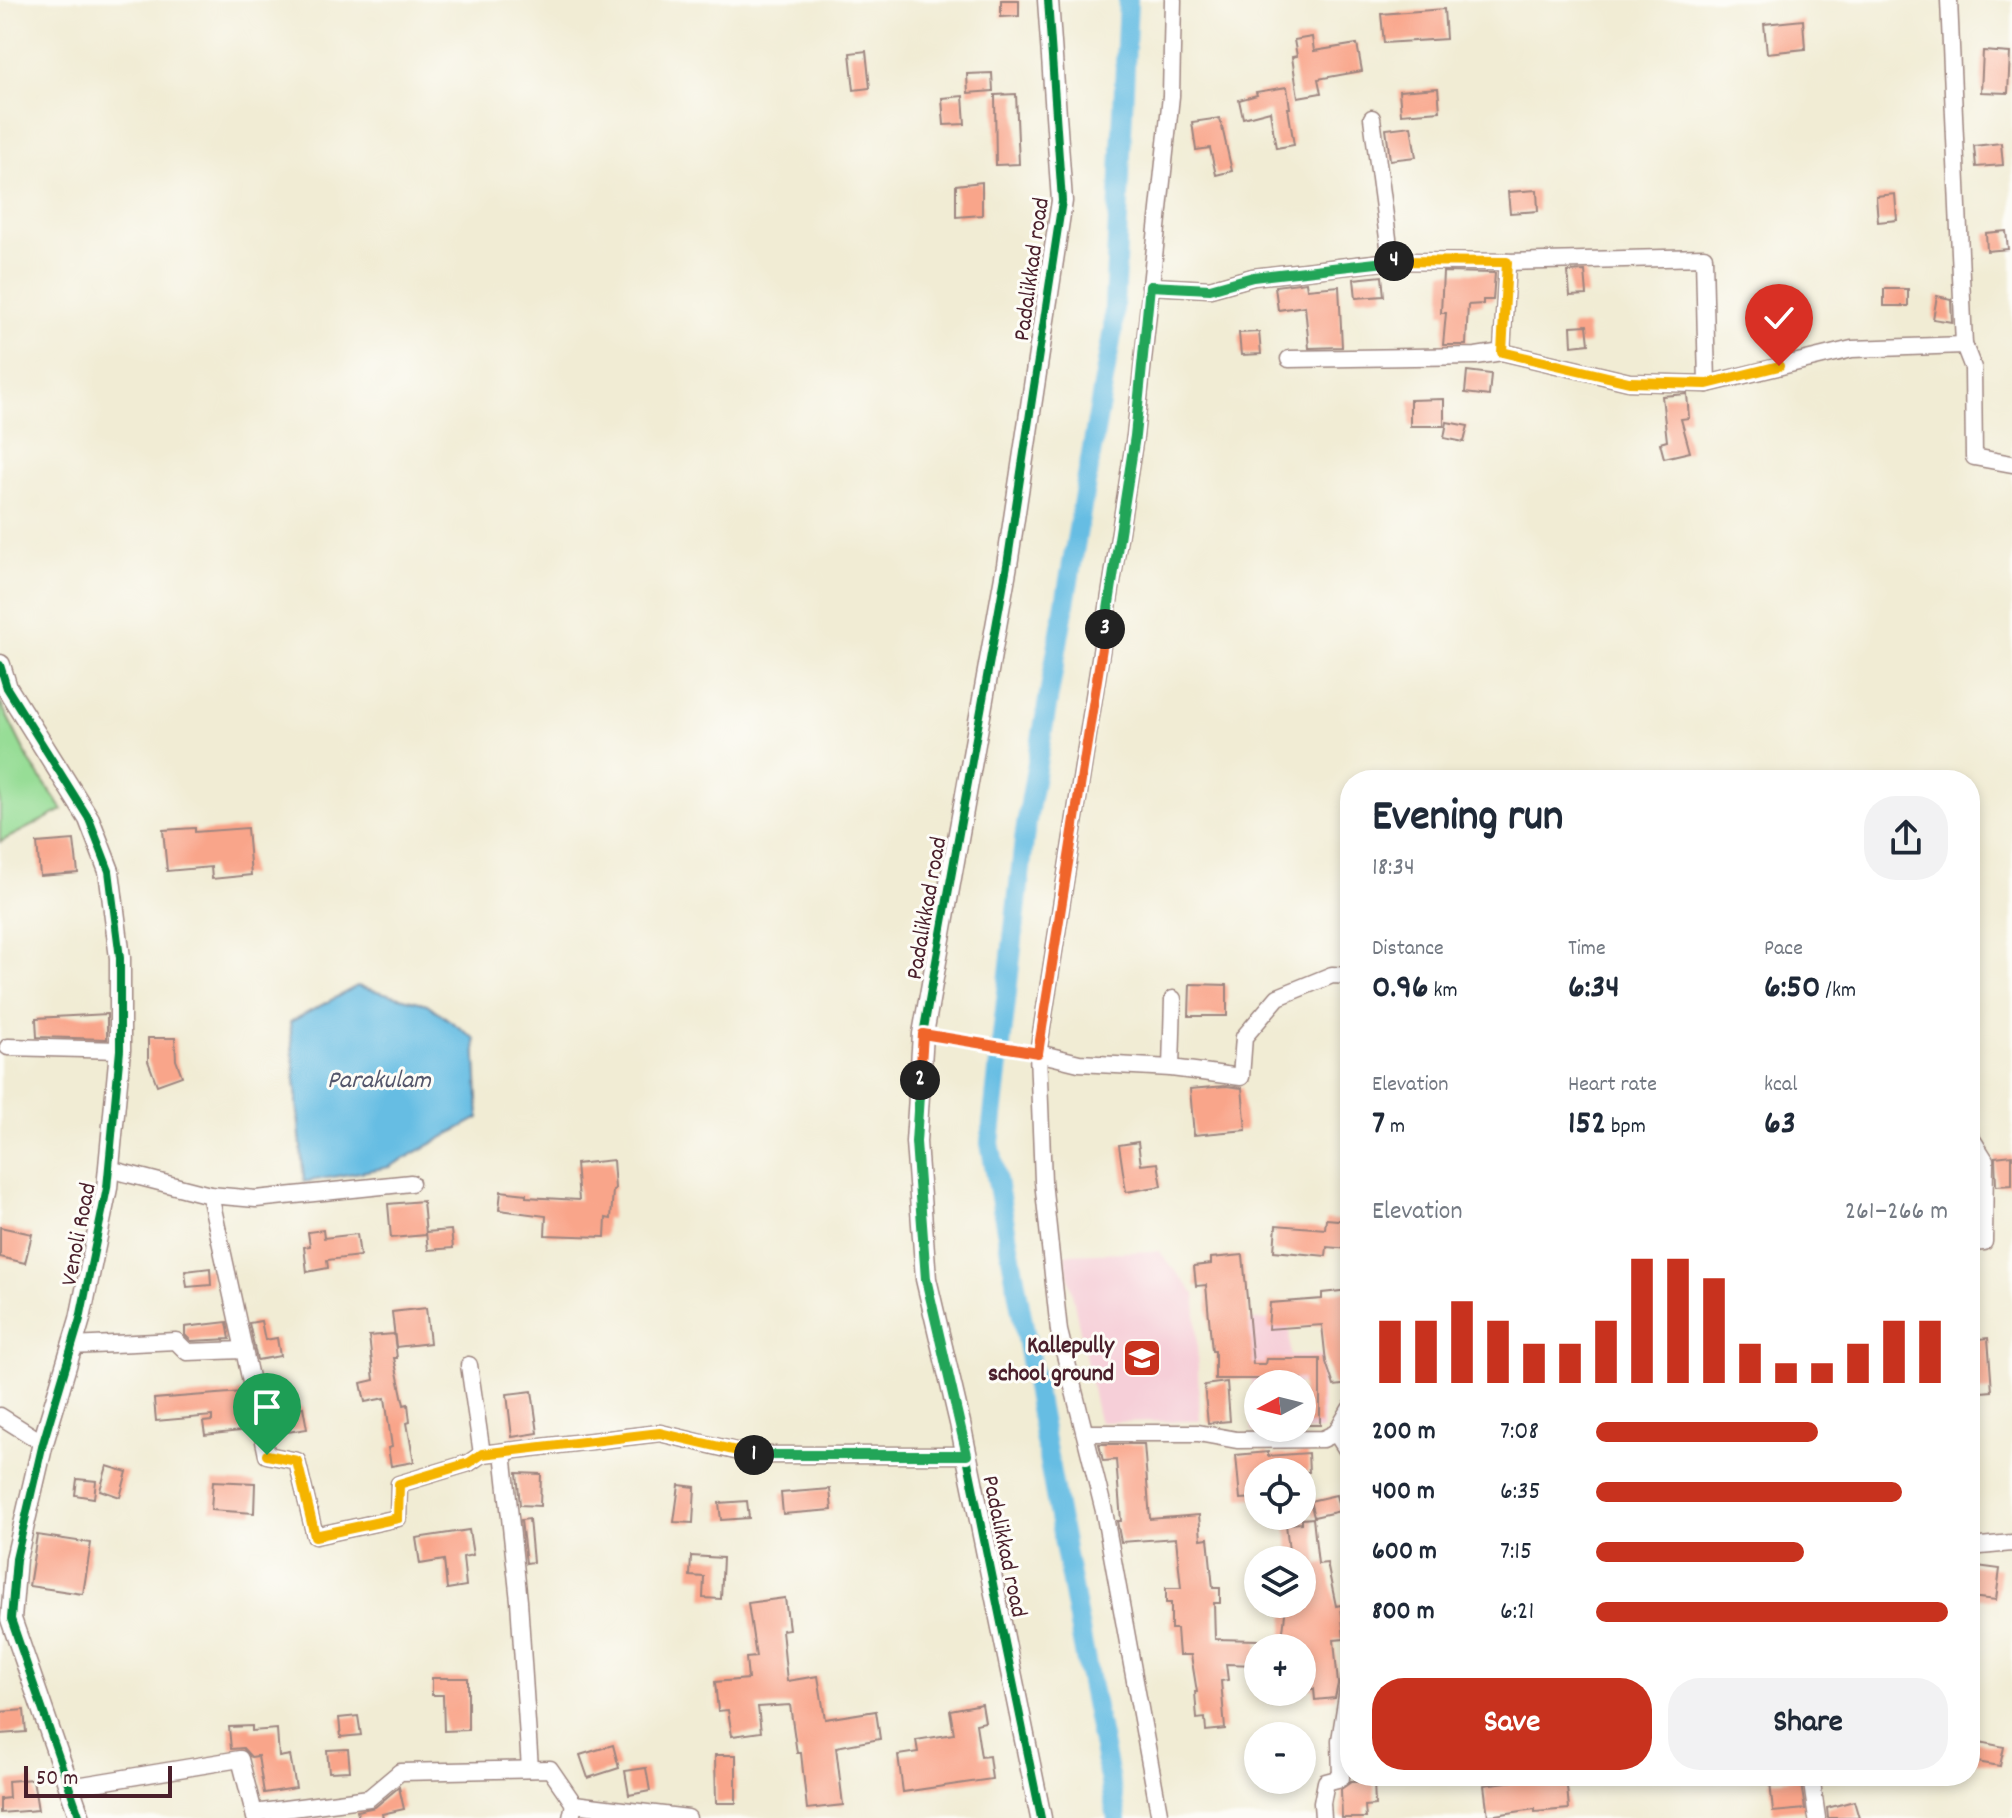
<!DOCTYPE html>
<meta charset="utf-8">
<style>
body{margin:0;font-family:Dekko,sans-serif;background:#f2f2f3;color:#1f2937;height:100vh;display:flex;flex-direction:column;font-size:30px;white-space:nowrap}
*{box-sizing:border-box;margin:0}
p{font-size:26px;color:#747a83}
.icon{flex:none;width:44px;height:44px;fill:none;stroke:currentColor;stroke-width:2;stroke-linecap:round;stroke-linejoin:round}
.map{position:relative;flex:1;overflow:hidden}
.side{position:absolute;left:1340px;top:770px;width:640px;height:1016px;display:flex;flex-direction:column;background:#fff;border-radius:32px;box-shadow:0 4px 12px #0003}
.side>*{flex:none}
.needle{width:52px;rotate:263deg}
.buttons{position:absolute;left:1244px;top:1370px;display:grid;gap:16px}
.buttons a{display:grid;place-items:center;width:72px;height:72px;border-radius:50%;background:#fff;box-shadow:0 4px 12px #0003;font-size:40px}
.scale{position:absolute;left:24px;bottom:20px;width:148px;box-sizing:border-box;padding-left:8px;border:4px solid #4a1f2b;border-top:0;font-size:22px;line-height:28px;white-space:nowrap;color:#4a1f2b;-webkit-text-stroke:6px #fdfcf7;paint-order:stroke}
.pin{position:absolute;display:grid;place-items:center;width:68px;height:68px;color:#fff;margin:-82px -34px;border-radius:50% 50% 50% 0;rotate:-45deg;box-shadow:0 0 8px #0007}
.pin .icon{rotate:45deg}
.km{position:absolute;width:40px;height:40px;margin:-20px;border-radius:50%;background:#222;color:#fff;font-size:22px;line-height:40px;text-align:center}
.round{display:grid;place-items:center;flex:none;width:84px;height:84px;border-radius:32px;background:#f2f2f3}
.head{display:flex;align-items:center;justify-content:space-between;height:136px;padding:0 32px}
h1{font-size:44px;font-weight:700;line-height:60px}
.metrics{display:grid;grid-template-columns:repeat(3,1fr);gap:12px;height:136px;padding:8px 32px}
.metrics div{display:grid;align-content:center}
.metrics b{font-size:34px;font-weight:700}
.metrics small{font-size:22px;font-weight:400}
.metrics p{font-size:22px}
.chart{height:224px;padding:16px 32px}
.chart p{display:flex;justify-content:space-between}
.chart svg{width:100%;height:144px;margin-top:8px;stroke:#c8321e;stroke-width:6}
.cta{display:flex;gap:16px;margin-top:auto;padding:16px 32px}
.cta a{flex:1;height:92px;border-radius:32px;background:#c8321e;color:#fff;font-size:32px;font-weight:700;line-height:92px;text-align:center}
.cta a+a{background:#f2f2f3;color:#1f2937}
ul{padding:0 32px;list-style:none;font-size:26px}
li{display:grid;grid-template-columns:128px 96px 1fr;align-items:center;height:60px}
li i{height:20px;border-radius:10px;background:#c8321e}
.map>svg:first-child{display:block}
</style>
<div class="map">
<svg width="2012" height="1818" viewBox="0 0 2012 1818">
<rect width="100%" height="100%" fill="#fdfcf7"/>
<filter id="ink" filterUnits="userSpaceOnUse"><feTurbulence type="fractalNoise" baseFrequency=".0125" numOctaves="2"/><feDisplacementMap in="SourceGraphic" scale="16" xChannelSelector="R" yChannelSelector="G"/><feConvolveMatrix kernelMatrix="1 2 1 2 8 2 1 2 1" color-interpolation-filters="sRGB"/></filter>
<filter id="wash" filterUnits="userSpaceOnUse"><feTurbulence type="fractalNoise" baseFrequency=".006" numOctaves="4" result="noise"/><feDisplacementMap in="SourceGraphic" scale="32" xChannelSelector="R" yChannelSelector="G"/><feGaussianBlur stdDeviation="1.8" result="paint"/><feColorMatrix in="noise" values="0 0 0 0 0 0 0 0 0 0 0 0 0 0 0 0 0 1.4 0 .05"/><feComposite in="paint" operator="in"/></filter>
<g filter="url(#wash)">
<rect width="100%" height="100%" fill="#f1ecd4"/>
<!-- built -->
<g fill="#f6cfd8" fill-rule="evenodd">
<polygon points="1159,1251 1195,1294 1200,1421 1099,1422 1064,1254"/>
<path d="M1289,1319L1290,1356L1322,1355L1323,1430L1252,1432L1250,1320ZM1258,1384H1302V1428H1258Z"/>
</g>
<!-- green -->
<polygon fill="#97dd96" stroke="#707e60" stroke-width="2" points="0,702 30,762 63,810 0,842"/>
<!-- water -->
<polygon fill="#66bde3" stroke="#586e87" stroke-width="2" points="357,986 427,1004 475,1039 479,1118 389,1167 304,1182 290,1022"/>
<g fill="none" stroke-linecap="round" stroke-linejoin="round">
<!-- canal -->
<polyline stroke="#66bde3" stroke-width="20" points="1117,1818 1083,1647 990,1143 1025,832 1113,329 1128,0"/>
</g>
<g id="blocks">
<!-- building -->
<g fill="#f9a58a">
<polygon points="1001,0 1019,0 1019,16 1001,17"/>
<polygon points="1444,9 1446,39 1384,43 1381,14"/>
<polygon points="1803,20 1805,49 1767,53 1764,24"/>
<polygon points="1312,37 1314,51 1357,44 1362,71 1318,79 1321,93 1298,97 1292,57 1297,56 1294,40"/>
<polygon points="866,51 870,88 854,90 850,53"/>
<polygon points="1983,51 2010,53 2008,93 1981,92"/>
<polygon points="992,73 993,91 968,93 967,74"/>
<polygon points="1287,87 1290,108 1288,108 1294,145 1276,148 1270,111 1243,118 1239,100 1257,95 1256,92"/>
<polygon points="1438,88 1440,111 1401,114 1399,91"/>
<polygon points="1016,94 1019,164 996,165 995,95"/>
<polygon points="963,96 965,124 944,125 942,98"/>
<polygon points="1220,118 1232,171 1216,175 1210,148 1196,150 1192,122"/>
<polygon points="1411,126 1416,157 1390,160 1386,129"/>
<polygon points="2001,143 2003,165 1976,167 1974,146"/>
<polygon points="982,182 982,215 956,217 956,185"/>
<polygon points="1537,190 1538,211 1510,213 1508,192"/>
<polygon points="1895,194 1897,220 1878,222 1876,196"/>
<polygon points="2006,231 2008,249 1987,251 1986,233"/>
<polygon points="1585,271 1587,295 1570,296 1568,272"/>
<polygon points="1443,272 1495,273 1493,300 1483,300 1483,304 1468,305 1466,345 1443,345 1446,313 1441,313"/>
<polygon points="1382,276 1384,296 1356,298 1354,279"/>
<polygon points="1306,282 1307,289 1339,286 1342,347 1309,348 1305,306 1278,310 1275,286"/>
<rect x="1884" y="289" width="24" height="17"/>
<polygon points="1937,296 1951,299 1952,322 1933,319"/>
<polygon points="1587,325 1589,344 1572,346 1571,326"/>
<polygon points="1259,332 1261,354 1241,355 1239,333"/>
<polygon points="1467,371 1491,374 1489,396 1465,393"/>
<polygon points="1687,394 1689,418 1681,419 1690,452 1664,458 1660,443 1667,441 1662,396"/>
<polygon points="1444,399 1444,426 1410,426 1410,400"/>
<polygon points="1447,422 1468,426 1464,442 1444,438"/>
<polygon points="195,828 195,832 247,828 251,875 212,879 211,867 167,871 163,830"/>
<polygon points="74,840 78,873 40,876 37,843"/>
<polygon points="1190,984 1227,985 1227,1016 1189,1016"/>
<polygon points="107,1014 107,1039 37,1037 36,1018"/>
<polygon points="148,1038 175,1038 176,1060 182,1076 157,1085 148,1061"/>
<polygon points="1226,1086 1242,1088 1246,1130 1194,1135 1190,1089"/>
<polygon points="1138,1142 1141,1165 1158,1163 1162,1186 1126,1192 1119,1145"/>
<polygon points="2012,1155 2012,1185 1996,1186 1995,1157"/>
<polygon points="613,1160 615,1189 613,1190 611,1219 606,1218 605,1237 545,1235 546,1216 499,1210 501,1191 526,1194 526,1197 579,1200 576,1164"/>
<polygon points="423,1201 426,1235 391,1238 388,1204"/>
<polygon points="1326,1219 1350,1221 1350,1249 1327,1247 1326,1256 1274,1251 1276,1225 1325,1229"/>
<polygon points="0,1227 32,1234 25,1263 0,1257"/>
<polygon points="323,1230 324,1238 357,1234 360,1256 327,1260 328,1268 307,1272 304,1247 310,1246 308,1232"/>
<polygon points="451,1230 453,1248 428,1250 426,1232"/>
<polygon points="1243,1255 1253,1364 1265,1364 1266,1359 1320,1359 1320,1425 1302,1425 1302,1379 1215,1379 1215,1351 1212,1351 1206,1285 1196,1286 1194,1266 1211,1264 1211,1258"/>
<polygon points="210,1268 211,1285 187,1287 185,1271"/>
<polygon points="1350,1290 1350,1384 1334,1386 1326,1362 1322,1325 1268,1329 1270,1303 1322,1299 1322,1293"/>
<polygon points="426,1308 430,1343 396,1347 392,1312"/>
<polygon points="261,1321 265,1340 277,1338 280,1356 257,1360 249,1323"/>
<polygon points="227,1322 230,1339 191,1341 185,1335 185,1327"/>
<polygon points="394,1334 397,1358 394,1358 404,1405 408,1404 410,1422 407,1423 414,1462 391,1466 388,1448 392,1447 385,1398 365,1402 361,1383 374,1380 369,1336"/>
<polygon points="1988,1338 1992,1391 1970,1393 1970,1340"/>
<polygon points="1227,1382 1230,1421 1208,1423 1204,1385"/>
<polygon points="532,1391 538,1433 512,1437 507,1394"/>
<polygon points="242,1392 250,1430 205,1435 203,1422 212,1421 212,1416 156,1421 154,1399"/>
<polygon points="303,1407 307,1429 274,1434 269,1412"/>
<polygon points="1099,1444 1144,1444 1150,1519 1199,1515 1201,1539 1208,1538 1213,1588 1220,1588 1220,1603 1214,1603 1215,1639 1258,1640 1258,1665 1226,1664 1228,1680 1221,1681 1225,1729 1206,1731 1205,1718 1197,1719 1195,1692 1197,1692 1191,1655 1179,1655 1177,1629 1171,1629 1171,1603 1166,1603 1166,1588 1181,1588 1176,1538 1121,1542 1117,1521 1121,1521 1116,1460 1103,1461"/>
<polygon points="1268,1452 1268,1456 1308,1453 1309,1472 1258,1472 1258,1498 1240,1499 1236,1455"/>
<polygon points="107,1466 127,1472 120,1497 100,1490"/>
<polygon points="517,1473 541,1474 540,1506 520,1505"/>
<polygon points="77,1479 96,1481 94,1498 75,1495"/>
<polygon points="213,1481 255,1483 254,1513 211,1510"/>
<polygon points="679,1485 695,1487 693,1523 674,1522"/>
<polygon points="830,1489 832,1510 783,1514 781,1493"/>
<polygon points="1336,1495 1340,1511 1314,1517 1310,1501"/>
<polygon points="747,1501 749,1518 721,1520 719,1503"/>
<polygon points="1313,1518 1318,1564 1327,1563 1336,1606 1341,1605 1344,1639 1334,1640 1338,1684 1335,1698 1315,1700 1314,1689 1302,1688 1302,1648 1281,1648 1286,1605 1302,1607 1302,1560 1290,1560 1286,1524 1302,1523 1302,1519"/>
<polygon points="529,1519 533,1562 526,1563 521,1520"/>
<polygon points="469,1530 473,1555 463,1557 466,1586 447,1589 444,1560 420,1564 416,1538"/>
<polygon points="37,1535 91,1543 83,1594 29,1586"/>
<polygon points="691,1556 723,1558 721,1599 703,1598 704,1577 690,1576"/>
<polygon points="1970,1565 2000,1569 1996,1600 1970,1597"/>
<polygon points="785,1598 789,1629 782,1630 787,1681 818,1676 825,1719 876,1711 880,1739 836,1747 843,1805 807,1809 801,1753 797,1753 790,1705 758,1707 761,1732 732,1736 728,1710 718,1711 715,1682 748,1679 746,1658 756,1657 748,1603"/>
<polygon points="432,1678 468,1678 468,1730 444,1731 443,1695 432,1695"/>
<polygon points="982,1704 985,1722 976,1724 981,1757 989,1756 992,1779 903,1792 898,1755 918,1752 916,1740 954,1734 950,1710"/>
<polygon points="24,1710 26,1732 0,1734 0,1712"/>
<polygon points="358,1716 361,1735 341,1737 339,1718"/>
<polygon points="252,1726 252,1731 277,1729 279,1757 290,1755 296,1788 264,1793 258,1756 251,1757 243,1748 231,1749 229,1727"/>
<polygon points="1975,1741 2004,1747 2000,1766 1971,1761"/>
<polygon points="613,1745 619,1768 588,1778 580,1755"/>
<polygon points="348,1749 350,1771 329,1772 327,1750"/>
<polygon points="715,1755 736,1755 736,1803 716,1803"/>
<polygon points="646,1768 650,1791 629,1795 625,1771"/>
<polygon points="1552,1776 1566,1776 1569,1809 1535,1812 1535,1809 1488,1816 1484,1785"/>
<polygon points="1800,1778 1805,1809 1773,1812 1770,1781"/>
<polygon points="33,1779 38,1810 0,1813 0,1799 9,1798 8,1781"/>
<polygon points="1374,1781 1375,1805 1365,1806 1366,1818 1342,1818 1341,1789 1351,1782"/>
<polygon points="399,1787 404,1809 382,1814 383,1818 359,1818 357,1811 375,1807"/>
<polygon points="1854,1801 1859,1818 1828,1818 1827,1808"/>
</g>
</g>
</g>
<g filter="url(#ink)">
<use href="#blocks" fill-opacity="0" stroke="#9e8680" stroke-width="2"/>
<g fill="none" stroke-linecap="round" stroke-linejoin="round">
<!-- minor casing -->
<g stroke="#9e8680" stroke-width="19">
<g id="minor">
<polyline points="1949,0 1964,345"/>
<polyline points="1372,118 1391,261"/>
<polyline points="1150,286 1210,289 1253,277 1391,261 1507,262 1704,257 1707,384 1852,349 1964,345 1973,368 1974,457 2012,464"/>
<polyline points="1502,352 1507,262"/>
<polyline points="1289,359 1476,356 1502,352 1629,382 1707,384"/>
<polyline points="8,1047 120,1050"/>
<polyline points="1038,1053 1079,1063 1171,1068 1241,1077 1244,1037 1278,997 1332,975 1350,976"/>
<polyline points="1171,1068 1173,999"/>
<polyline points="1970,1136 1985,1160 1984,1242 1970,1243"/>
<polyline points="109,1169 210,1195 256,1199 411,1183"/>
<polyline points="210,1195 267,1455 297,1461 315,1536 398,1518 399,1484 469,1463 482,1454 660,1433 752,1455 967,1455"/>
<polyline points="72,1346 176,1341 187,1352 244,1350"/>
<polyline points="469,1365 482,1454"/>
<polyline points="0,1416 43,1443"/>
<polyline points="1085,1433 1198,1433 1237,1440 1323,1439 1336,1433 1350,1455"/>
<polyline points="1336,1433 1350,1409"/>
<polyline points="503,1452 519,1601 530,1769"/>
<polyline points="1970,1547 2012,1543"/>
<polyline points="1811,1776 1817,1818"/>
<polyline points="70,1787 240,1759 254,1813"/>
<polyline points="255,1818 254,1813 369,1798 400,1772 550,1769 574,1804"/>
<polyline points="571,1818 574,1804 688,1818"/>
<polyline points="1160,1818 1104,1511 1059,1331 1043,1181 1038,1053 1135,436 1171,96 1173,0"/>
<polyline points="1323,1818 1322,1803 1326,1782 1341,1778 1340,1740 1350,1677"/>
</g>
</g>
<!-- tertiary casing -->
<g stroke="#9e8680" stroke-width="23">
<g id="tertiary">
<polyline points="0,665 7,688 89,819 109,871 120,958 120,1050 107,1188 80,1319 43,1443 16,1559 11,1619 80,1818"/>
<polyline points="1041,1818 960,1423 926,1279 916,1142 923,1034 1007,565 1062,201 1048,0"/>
</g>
</g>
<!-- minor -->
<use href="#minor" stroke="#fff" stroke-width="16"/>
<!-- tertiary -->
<use href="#tertiary" stroke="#fff" stroke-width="20"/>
<!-- cycleway casing -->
<g stroke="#fdfcf7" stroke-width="13">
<g id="cycleway">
<polyline points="0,665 7,688 89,819 109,871 120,958 120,1050 107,1188 80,1319 43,1443 16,1559 11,1619 80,1818"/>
<polyline points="923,1034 1038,1053"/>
<polyline points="1041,1818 960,1423 926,1279 916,1142 923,1034 1007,565 1062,201 1048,0"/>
</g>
</g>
<!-- cycleway -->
<use href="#cycleway" stroke="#00873e" stroke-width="8"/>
</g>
</g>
<g fill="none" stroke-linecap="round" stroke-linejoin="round" filter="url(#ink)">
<!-- split-1 casing -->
<g stroke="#fff" stroke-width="16">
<polyline id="split-1" points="267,1455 297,1461 315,1536 398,1518 399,1484 469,1463 482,1454 660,1433 754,1455"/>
</g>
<!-- split-2 casing -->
<g stroke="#fff" stroke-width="16">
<polyline id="split-2" points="754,1455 967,1455 926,1279 916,1142 920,1080"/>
</g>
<!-- split-3 casing -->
<g stroke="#fff" stroke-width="16">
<polyline id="split-3" points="920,1080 923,1034 1038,1053 1105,629"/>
</g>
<!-- split-4 casing -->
<g stroke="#fff" stroke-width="16">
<polyline id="split-4" points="1105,629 1135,436 1150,286 1210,289 1253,277 1394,261"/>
</g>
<!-- split-5 casing -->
<g stroke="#fff" stroke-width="16">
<polyline id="split-5" points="1394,261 1507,262 1502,352 1629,382 1707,384 1779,366"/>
</g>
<!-- split-1 -->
<use href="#split-1" stroke="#f5b400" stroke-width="10"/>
<!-- split-2 -->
<use href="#split-2" stroke="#22a559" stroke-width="10"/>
<!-- split-3 -->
<use href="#split-3" stroke="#f0652b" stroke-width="10"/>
<!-- split-4 -->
<use href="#split-4" stroke="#22a559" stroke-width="10"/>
<!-- split-5 -->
<use href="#split-5" stroke="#f5b400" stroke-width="10"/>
</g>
<!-- icons -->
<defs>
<g id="school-square" transform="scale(2)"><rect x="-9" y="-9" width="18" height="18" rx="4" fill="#c8321e" stroke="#fdfcf7"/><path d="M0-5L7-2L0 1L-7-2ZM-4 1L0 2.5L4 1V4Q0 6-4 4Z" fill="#fff"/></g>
</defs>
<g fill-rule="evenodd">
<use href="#school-square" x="1142" y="1358"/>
</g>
<g text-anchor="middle" stroke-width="6" stroke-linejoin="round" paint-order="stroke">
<!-- street labels -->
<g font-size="24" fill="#4a1f2b" stroke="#fdfcf7">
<text transform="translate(1030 269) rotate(-82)" y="8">Padalikkad road</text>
<text transform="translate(925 908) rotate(-80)" y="8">Padalikkad road</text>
<text transform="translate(77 1234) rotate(-79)" y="8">Venoli Road</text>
<text transform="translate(1006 1546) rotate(78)" y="8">Padalikkad road</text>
</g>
<!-- poi labels -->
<g font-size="24" font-weight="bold" fill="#4a1f2b" stroke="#fdfcf7" text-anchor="end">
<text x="1114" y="1352">Kallepully<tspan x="1114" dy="28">school ground</tspan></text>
</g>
<!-- water labels -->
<g font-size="26" font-style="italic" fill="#54566b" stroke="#fdfcf7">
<text x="379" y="1087">Parakulam</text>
</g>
</g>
</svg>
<div class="buttons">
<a><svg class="needle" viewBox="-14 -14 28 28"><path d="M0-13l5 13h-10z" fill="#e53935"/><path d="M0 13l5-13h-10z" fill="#747a83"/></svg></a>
<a><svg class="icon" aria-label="locate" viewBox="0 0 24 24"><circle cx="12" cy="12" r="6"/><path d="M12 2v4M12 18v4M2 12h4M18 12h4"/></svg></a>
<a><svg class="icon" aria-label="layers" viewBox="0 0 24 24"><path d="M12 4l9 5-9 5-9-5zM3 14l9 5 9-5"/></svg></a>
<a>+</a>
<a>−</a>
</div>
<div class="scale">50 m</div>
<div class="pin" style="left:267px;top:1455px;background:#1e9e55"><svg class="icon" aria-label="arrive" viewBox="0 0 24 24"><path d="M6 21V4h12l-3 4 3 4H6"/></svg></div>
<div class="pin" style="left:1779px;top:366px;background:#d93025"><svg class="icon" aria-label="check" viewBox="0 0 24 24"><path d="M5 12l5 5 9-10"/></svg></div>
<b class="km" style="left:754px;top:1455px">1</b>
<b class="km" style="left:920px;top:1080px">2</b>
<b class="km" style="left:1105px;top:629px">3</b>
<b class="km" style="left:1394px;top:261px">4</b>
<section class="side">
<div class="head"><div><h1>Evening run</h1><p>18:34</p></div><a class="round"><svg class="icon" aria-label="share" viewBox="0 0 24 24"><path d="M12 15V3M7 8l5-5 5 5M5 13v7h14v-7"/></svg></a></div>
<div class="metrics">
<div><p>Distance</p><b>0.96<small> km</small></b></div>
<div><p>Time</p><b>6:34</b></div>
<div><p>Pace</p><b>6:50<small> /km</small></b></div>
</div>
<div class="metrics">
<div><p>Elevation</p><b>7<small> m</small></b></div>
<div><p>Heart rate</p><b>152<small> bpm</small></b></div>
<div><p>kcal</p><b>63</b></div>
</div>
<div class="chart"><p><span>Elevation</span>261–266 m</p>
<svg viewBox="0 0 160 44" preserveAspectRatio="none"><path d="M5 44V25M15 44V25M25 44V19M35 44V25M45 44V32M55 44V32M65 44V25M75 44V6M85 44V6M95 44V12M105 44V32M115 44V38M125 44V38M135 44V32M145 44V25M155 44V25"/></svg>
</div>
<ul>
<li><b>200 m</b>7:08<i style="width:63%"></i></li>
<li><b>400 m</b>6:35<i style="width:87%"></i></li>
<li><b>600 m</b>7:15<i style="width:59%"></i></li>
<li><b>800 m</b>6:21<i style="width:100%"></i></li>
</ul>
<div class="cta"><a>Save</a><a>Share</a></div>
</section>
</div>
